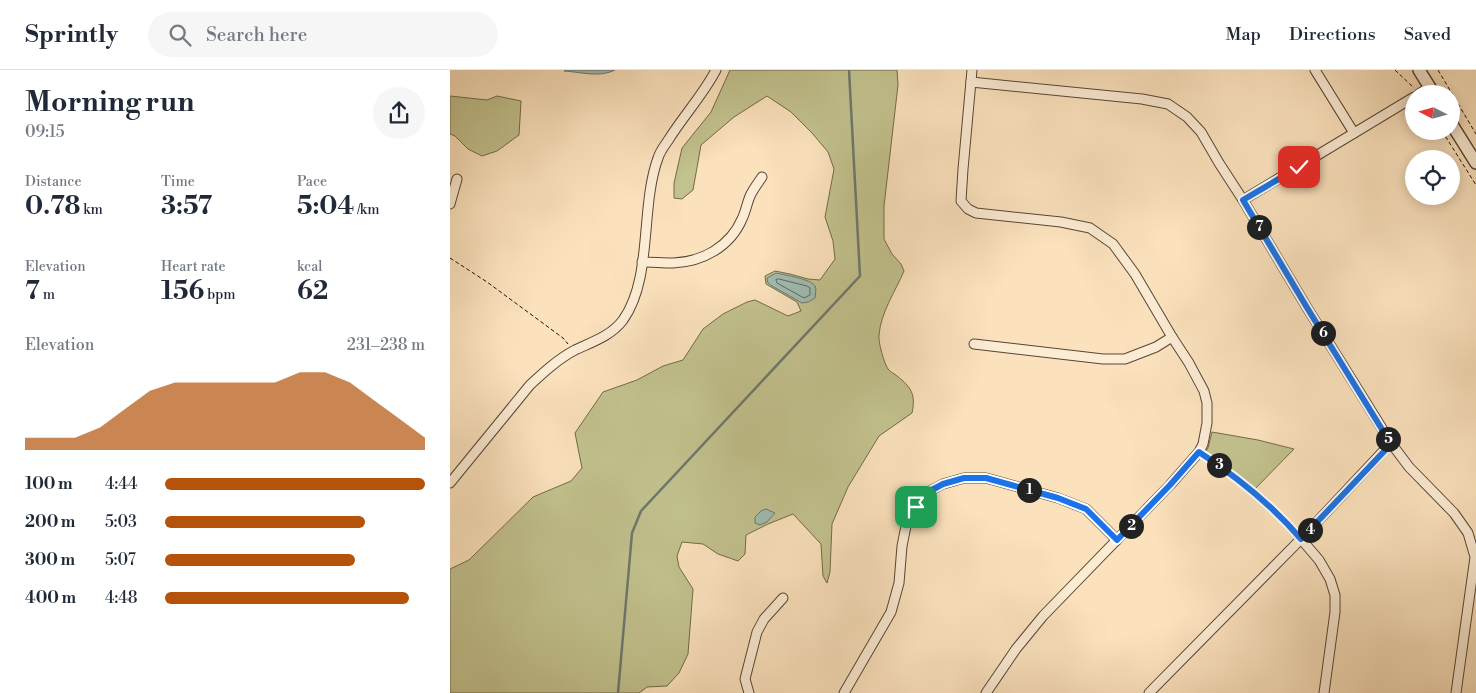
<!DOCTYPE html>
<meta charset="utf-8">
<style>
body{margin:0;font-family:"Libre Bodoni",serif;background:#f6f6f7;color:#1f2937;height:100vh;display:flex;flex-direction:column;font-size:19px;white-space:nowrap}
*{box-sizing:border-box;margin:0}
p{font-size:16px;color:#747a83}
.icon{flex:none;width:28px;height:28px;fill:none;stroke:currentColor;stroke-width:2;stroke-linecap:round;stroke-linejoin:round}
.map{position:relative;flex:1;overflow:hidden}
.side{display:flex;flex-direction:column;background:#fff;width:450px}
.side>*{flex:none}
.needle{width:32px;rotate:276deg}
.tools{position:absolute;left:955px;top:15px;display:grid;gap:10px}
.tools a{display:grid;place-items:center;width:55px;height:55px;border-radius:50%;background:#fff;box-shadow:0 2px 12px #0003;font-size:25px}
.pin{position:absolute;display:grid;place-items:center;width:42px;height:42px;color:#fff;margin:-21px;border-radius:10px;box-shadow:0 2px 8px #0006}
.km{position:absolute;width:25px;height:25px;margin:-12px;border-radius:50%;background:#222;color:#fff;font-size:14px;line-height:25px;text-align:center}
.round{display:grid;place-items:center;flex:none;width:52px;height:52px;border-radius:26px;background:#f6f6f7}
.headline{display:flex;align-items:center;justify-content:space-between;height:85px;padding:0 25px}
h1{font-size:28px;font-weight:700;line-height:38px}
.figures{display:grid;grid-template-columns:repeat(3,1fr);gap:8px;height:85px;padding:5px 25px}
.figures div{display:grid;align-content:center}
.figures b{font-size:25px;font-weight:700}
.figures small{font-size:14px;font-weight:400}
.figures p{font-size:14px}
.chart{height:140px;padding:10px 25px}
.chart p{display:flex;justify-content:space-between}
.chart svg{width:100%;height:90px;margin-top:5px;fill:#b45309;opacity:.7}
ul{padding:0 25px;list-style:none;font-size:16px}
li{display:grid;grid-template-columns:80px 60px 1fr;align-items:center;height:38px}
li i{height:12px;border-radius:6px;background:#b45309}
header{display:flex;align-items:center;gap:30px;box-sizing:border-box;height:70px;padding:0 25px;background:#fff;border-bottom:1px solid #e0e1e3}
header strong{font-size:24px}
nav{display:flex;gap:28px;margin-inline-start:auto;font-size:18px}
.search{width:350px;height:45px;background:#f6f6f7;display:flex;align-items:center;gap:12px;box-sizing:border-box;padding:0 18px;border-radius:28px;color:#747a83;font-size:19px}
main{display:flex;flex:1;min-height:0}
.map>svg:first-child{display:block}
</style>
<header>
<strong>Sprintly</strong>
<div class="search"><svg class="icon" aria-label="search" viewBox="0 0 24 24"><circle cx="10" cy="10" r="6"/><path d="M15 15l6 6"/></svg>Search here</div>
<nav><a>Map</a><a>Directions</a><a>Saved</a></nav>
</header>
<main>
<section class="side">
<div class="headline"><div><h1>Morning run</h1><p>09:15</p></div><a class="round"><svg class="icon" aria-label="share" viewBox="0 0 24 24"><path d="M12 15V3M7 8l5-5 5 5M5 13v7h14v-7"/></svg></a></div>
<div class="figures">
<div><p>Distance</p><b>0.78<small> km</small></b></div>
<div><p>Time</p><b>3:57</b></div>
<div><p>Pace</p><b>5:04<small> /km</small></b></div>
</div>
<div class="figures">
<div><p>Elevation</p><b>7<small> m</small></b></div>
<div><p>Heart rate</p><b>156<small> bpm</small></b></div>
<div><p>kcal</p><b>62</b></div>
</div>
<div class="chart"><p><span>Elevation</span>231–238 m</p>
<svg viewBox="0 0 160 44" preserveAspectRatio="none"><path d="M0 44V38L10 38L20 38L30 33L40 24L50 15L60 11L70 11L80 11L90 11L100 11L110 6L120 6L130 11L140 20L150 29L160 38V44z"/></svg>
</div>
<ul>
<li><b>100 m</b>4:44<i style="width:100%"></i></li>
<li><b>200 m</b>5:03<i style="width:77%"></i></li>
<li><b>300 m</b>5:07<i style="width:73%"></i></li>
<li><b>400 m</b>4:48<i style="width:94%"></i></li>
</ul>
</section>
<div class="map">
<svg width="1026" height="623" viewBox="0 0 1026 623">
<rect width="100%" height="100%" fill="#fbe2bd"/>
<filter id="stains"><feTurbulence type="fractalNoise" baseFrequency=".004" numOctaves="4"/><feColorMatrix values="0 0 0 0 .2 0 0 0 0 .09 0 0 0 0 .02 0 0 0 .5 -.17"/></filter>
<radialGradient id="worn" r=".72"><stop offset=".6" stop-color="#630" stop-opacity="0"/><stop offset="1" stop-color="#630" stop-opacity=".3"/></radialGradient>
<!-- green -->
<g fill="#c2c28e" stroke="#726a4b">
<path d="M280,0H447L448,15L434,136V169L442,184L451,194L454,201C445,222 431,242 429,265C428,272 434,293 438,299C440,302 445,304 447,306C461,317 466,324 462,343L429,366L398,417L382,454L380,502L377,513L373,506L371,474L343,444L318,454L296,465L295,484L288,491L268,484L253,474L232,472L227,486L229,497L243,519L238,584L229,603L217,616L197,617L189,623H0V499L19,490L83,427L121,411L132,398L125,363L153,322L187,310L213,296L233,290L253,259L273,244L297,232L305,230L338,246L351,241L347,232L316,214L315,206L325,201L340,204L358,209L370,210L385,189L383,171L375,147L384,99L378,82L362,63L341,42L317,26L284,47L251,75L243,120L232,129L224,128V113L232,78L261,42Z"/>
<polygon points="0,26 37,30 47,26 71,31 69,65 47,81 32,86 18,79 5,66 0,64"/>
<polygon points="762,362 808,370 844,379 801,423 771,399 751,389 758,378"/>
</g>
<!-- water -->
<g fill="#9fbdb3" stroke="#6d786f">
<path d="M115,0H165C149,8 131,2 114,1Z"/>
<path d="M326,203C335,205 361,209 365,216C367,220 365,224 365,228L358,232L352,233L322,216L318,213L317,208Z"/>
<polygon points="316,439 325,443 317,452 310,455 305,453 305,447 311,441"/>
</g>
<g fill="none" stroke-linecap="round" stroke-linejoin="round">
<!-- shore -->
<polygon stroke="#60675e" stroke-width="1" points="329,209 357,216 360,218 360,225 354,228 327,213 326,210"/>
<!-- stream -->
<polyline stroke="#6d786f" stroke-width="2.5" points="168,623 182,463 191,441 410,206 399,0"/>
<!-- minor casing -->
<g stroke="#584535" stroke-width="11">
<g id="minor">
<polyline points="522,0 513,99 511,131 518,139 526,143 611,152 640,158 663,174 685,204 722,267 739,293 754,321 757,333 757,353 753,374 749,382 720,415 593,546 566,579 536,623"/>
<polyline points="865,0 904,63"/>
<polyline points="521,12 692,29 718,34 737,47 751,62 769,93 793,130 856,236 941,373 959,397 1004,443 1018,463 1025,487 1006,623"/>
<polyline points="969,24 980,17"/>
<polyline points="793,130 964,27"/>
<polyline points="0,134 7,109"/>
<path d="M192,192C202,192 213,193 223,193C252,192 280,177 292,149C296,141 297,132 301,124C304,118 308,113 312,107"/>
<polyline points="524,274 653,289 675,289 706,277 722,267"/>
<path d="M0,413L80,315C94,302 108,289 125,280C142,272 161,266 173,250C203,208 190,137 208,88C210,81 215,75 219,69C234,45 253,25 266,0"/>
<polyline points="851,469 869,490 880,509 885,525 885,542 874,623"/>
<polyline points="299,623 295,609 307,562 314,549 333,528"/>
<polyline points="394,623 441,542 449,513 452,476 457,451 478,422 493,414 514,408 536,408 608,428 636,439 667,470"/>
<polyline points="699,623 851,469 941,373"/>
</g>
</g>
<!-- tertiary casing -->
<g stroke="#584535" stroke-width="14">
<g id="tertiary">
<polyline points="969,0 984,24"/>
<polyline points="1001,53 1026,93"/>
</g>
</g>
<!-- path -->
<g stroke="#221108" stroke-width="1" stroke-dasharray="4 2.5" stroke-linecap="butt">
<polyline points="945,0 964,18"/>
<polyline points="988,0 1026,64"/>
<polyline points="992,61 1026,115"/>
<polyline points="0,188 37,212 113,268 118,274"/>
<path d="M756,387C786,406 822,434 844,461"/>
</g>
<!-- minor -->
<use href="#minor" stroke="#fcecd4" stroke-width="9"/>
<!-- tertiary -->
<use href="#tertiary" stroke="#fcecd4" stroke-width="11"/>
</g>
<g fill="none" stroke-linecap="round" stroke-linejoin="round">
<!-- route casing -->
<g stroke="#fff" stroke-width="10">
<path id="route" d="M466,437L478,422L493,414L514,408H536L608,428L636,439L667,470L720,415L749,382C787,407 822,435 851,469L941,374L856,236L793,130L849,97"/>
</g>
<!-- route -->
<use href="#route" stroke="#1a73e8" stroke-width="6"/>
</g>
<rect width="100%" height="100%" filter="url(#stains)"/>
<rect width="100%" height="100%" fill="url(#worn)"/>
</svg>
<div class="tools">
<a><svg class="needle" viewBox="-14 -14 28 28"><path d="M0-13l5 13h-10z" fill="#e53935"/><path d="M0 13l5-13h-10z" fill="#747a83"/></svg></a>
<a><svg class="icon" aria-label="locate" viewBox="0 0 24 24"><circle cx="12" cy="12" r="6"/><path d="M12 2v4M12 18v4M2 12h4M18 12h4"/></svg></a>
</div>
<div class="pin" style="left:466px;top:437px;background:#1e9e55"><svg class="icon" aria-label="arrive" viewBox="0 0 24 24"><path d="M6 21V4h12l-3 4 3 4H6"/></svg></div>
<div class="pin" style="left:849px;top:97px;background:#d93025"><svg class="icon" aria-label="check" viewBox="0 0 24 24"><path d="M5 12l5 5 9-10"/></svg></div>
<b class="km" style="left:579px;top:420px">1</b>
<b class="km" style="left:681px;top:456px">2</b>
<b class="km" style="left:769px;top:395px">3</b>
<b class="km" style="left:860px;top:460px">4</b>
<b class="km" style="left:938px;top:369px">5</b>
<b class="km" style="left:873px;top:263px">6</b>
<b class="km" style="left:809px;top:157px">7</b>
</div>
</main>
